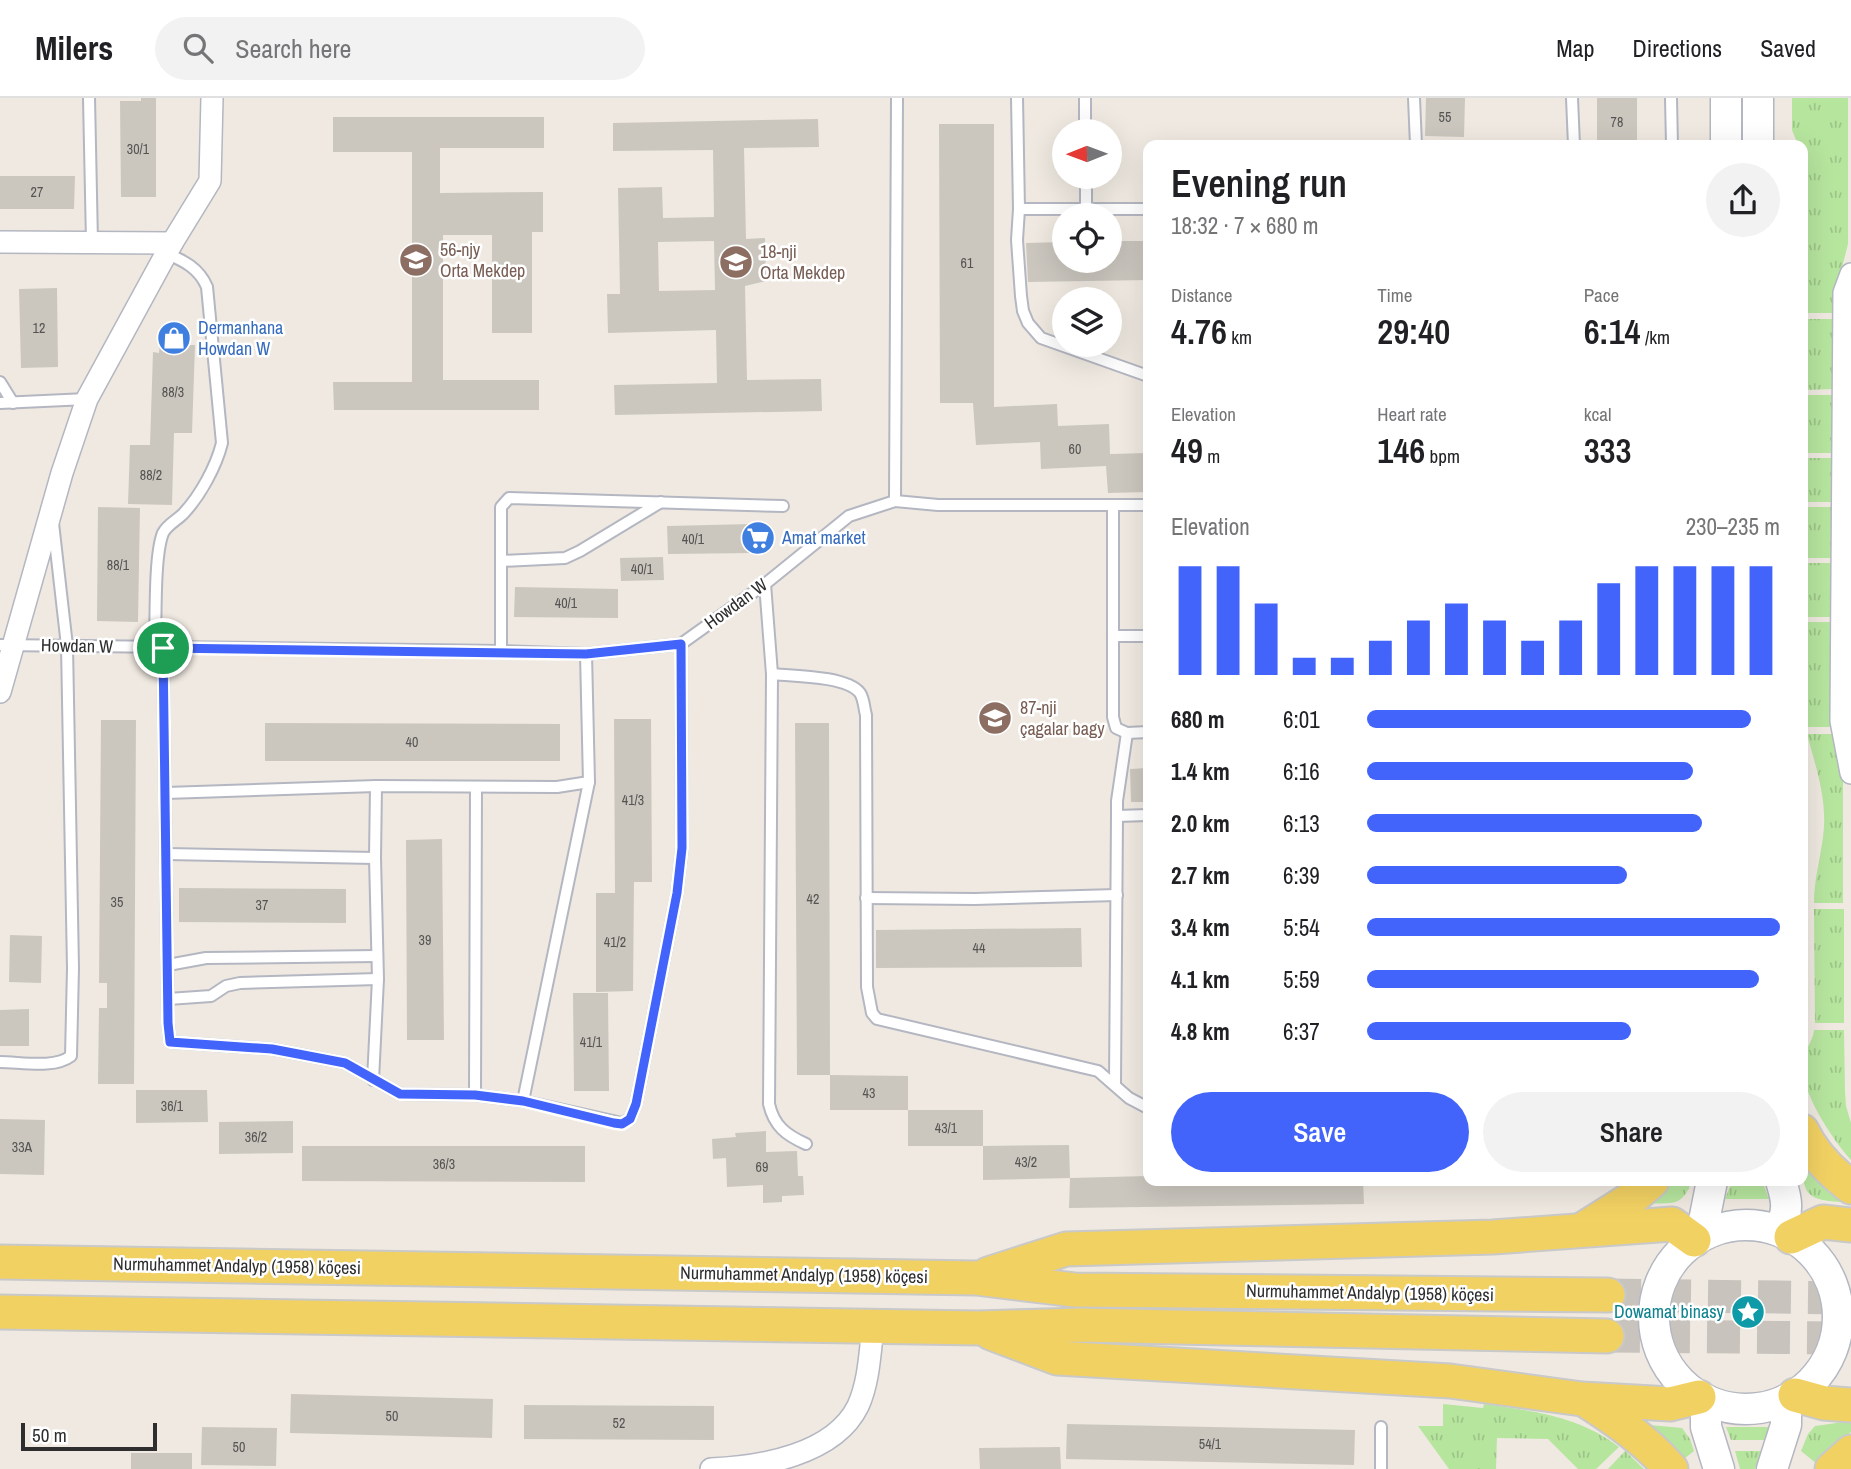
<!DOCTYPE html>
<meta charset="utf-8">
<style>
body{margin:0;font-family:"Archivo Narrow",sans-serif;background:#f2f2f2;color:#202124;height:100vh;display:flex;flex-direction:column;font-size:26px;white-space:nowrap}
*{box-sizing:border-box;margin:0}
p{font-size:23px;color:#757577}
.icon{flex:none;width:38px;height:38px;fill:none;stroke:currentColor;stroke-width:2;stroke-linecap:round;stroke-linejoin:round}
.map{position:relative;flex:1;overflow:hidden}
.details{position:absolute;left:1143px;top:42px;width:665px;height:1046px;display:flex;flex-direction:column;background:#fff;border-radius:14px;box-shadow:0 7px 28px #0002}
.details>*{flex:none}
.needle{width:46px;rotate:269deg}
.tools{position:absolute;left:1052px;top:21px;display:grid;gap:14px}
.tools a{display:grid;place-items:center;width:70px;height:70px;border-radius:50%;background:#fff;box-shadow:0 7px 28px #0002;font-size:35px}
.scale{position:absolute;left:21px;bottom:18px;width:136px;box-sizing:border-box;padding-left:7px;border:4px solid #2e2e2e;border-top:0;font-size:19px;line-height:24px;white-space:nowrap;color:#2e2e2e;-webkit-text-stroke:5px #fff;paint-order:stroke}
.pin{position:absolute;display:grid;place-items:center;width:60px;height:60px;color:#fff;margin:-30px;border:4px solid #fff;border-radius:50%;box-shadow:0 2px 7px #0007}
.round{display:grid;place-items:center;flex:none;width:74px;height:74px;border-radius:37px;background:#f2f2f2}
.head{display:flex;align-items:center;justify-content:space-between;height:119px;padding:0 28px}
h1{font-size:38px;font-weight:600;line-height:52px}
.stats{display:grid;grid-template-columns:repeat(3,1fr);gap:10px;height:119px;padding:7px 28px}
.stats div{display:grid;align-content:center}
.stats b{font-size:35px;font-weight:600}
.stats small{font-size:19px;font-weight:400}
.stats p{font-size:19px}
.chart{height:196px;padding:14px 28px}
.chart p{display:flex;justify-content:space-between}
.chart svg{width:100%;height:126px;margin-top:7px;stroke:#4264fb;stroke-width:6}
.cta{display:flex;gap:14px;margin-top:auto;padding:14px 28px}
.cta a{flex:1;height:80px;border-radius:42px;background:#4264fb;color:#fff;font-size:28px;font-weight:600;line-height:80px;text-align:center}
.cta a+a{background:#f2f2f2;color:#202124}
ul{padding:0 28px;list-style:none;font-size:23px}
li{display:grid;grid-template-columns:112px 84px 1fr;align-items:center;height:52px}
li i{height:18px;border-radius:9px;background:#4264fb}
header{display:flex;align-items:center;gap:42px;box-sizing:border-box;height:98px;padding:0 35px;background:#fff;border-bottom:2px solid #e0e0e0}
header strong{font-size:33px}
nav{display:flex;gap:38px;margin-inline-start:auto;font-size:24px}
.search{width:490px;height:63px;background:#f2f2f2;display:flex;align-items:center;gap:18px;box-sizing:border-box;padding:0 24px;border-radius:38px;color:#757577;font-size:26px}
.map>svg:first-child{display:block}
</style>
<header>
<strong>Milers</strong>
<div class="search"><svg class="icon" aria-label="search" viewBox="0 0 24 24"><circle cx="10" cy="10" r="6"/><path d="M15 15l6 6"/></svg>Search here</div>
<nav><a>Map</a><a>Directions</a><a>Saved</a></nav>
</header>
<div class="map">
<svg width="1851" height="1371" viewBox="0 0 1851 1371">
<defs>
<pattern id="grass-tufts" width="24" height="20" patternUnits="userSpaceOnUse" patternTransform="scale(1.75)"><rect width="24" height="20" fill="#b6e59e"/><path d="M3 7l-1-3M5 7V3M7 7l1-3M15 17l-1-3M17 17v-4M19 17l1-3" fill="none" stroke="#9dc588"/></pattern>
</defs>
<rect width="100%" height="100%" fill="#efe9e1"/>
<!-- grass -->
<g fill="url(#grass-tufts)">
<polygon points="1792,0 1848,0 1848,146 1836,193 1836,215 1803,215 1802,47 1798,47 1792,32"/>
<polygon points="1802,221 1836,221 1835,291 1803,292"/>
<rect x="1803" y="297" width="32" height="58"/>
<polygon points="1802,360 1835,360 1835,404 1803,404"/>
<polygon points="1802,409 1835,409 1834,460 1803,460"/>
<polygon points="1802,465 1834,465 1834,519 1804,519"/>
<polygon points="1804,524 1834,524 1833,629 1805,629"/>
<path d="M1807,636H1835L1843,683V805H1814C1814,782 1820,762 1823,739C1828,703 1816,670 1807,636Z"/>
<polygon points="1814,811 1844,811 1844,925 1815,925"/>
<path d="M1814,932H1844L1845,994L1846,1008L1851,1025V1062C1832,1041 1800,993 1802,963C1804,952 1813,944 1814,932Z"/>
<path d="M1802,1058L1841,1102V1104C1803,1102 1803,1094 1802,1058Z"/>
<path d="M1670,1083H1692C1681,1110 1674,1104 1647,1106Z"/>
<polygon points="1732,1083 1762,1083 1769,1101 1725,1101"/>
<path d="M1443,1306L1483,1310L1484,1306C1533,1313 1579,1318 1619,1349L1596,1371H1578L1548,1341L1497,1340L1496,1371H1449L1418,1328H1443Z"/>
<polygon points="1851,1323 1851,1334 1817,1366 1801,1353 1808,1336 1815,1328"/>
<polygon points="1650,1327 1682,1330 1690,1341 1694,1353 1684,1361"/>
<polygon points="1726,1329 1771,1329 1765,1342 1731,1342"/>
<polygon points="1625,1353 1644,1371 1608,1371"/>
<polygon points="1735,1353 1761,1353 1755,1371 1740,1371"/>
</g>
<!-- building -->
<g fill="#cbc7bf" fill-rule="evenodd">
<polygon points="141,0 156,0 156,99 121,99 120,3 141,3"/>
<polygon points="1426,0 1465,0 1464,39 1425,38"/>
<rect x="1597" y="0" width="40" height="47"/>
<polygon points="333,19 544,19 544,50 440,50 440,95 543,94 543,134 532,134 532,235 492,235 492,137 443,137 443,282 539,282 539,312 334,312 333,284 412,284 412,54 333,54"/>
<path d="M818,21L819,49L744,50L746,141L765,140L766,183L745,188L747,282L821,281L822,313L615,317L614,287L717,285L716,232L608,235L607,196H620L618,90L662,89L663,120L714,119L713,52L613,53V25ZM714,143L715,192L659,193L658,144Z"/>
<polygon points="939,26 994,26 994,309 1057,306 1058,328 1109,326 1110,356 1148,355 1148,394 1108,395 1106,368 1041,371 1040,344 976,347 973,305 940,305"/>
<polygon points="0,78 75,78 74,111 0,111"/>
<polygon points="1110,143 1148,143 1148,182 1028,184 1026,145 1064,144 1064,163 1110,163"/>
<polygon points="57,190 58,269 21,270 19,191"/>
<polygon points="166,236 183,237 183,247 195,247 192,335 174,335 172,407 128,406 130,347 150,347 153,254 159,255 160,245 166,245"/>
<polygon points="98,409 140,410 138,524 97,523"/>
<polygon points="752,426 753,455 668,456 667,428"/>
<polygon points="663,459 664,482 621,483 620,460"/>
<polygon points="515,489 618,491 618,520 514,519"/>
<polygon points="614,621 651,621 652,784 634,784 633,893 596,894 596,795 615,795"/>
<polygon points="101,622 136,622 134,986 98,986 99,910 107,910 107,885 99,885"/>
<polygon points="265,625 560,626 560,663 265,663"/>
<polygon points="795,625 829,625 830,977 797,977"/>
<polygon points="1148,670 1148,704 1131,704 1130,671"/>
<polygon points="442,741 444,942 407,942 406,742"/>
<polygon points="179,790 346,791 346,825 179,824"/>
<polygon points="1081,830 1082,869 876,870 876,832"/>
<polygon points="10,837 42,838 41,885 9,884"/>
<polygon points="573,895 608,895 609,993 574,993"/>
<polygon points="29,911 29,948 0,948 0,912"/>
<polygon points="830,977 908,978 908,1012 830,1012"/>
<polygon points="136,992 207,992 208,1024 136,1025"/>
<rect x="908" y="1012" width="75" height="36"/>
<polygon points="0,1021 45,1022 44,1077 0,1076"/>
<polygon points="293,1023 293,1055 219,1056 219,1024"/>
<polygon points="766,1033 766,1054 797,1053 798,1078 803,1078 804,1097 782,1098 782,1104 763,1105 763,1087 727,1089 726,1060 713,1061 712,1041 736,1039 735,1035"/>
<polygon points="1069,1047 1070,1080 983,1082 983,1048"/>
<polygon points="302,1048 585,1048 585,1084 302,1083"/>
<polygon points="1148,1078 1148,1083 1363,1083 1364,1106 1069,1110 1070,1080"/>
<polygon points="291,1296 493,1301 492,1340 290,1335"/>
<polygon points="524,1307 714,1308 714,1342 524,1341"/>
<polygon points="1067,1326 1355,1332 1354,1367 1066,1361"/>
<polygon points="202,1329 277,1330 276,1368 201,1367"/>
<polygon points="1060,1349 1061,1371 980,1371 979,1350"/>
<rect x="131" y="1355" width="61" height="16"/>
</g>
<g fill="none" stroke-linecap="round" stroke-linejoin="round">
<!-- primary-tunnel -->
<g stroke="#c8c4bd" stroke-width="33" stroke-dasharray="33 17" stroke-linecap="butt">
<polyline points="1608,1197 1851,1200"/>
<polyline points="1607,1238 1851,1240"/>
</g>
<!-- service casing -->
<g stroke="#b4b7c1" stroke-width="14">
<g id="service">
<polyline points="89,0 92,144"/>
<polyline points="1017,0 1019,111"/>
<polyline points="1085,0 1085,33"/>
<polyline points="1414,0 1416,47"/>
<polyline points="1572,0 1574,47"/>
<polyline points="1671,0 1672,47"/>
<polyline points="1086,79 1086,109"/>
<polyline points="1148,111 1019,111 1017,142 1021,198 1023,213 1028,225 1041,240 1148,278"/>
<polyline points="0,284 13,305"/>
<polyline points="0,305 87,301"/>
<polyline points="895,403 938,407 1113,407 1113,619 1116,630 1127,635 1148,634"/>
<polyline points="1113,407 1148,407"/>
<polyline points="501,463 565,460 580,453 661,404"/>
<path d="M765,486L772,576L769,1006C774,1028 786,1037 806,1046"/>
<polyline points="1114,538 1148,538"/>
<polyline points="0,547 501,553 586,556 681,546 765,486 849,418 895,403 897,0"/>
<path d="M155,550C156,522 154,457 163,435C167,427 177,422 183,416C200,398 216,369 222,345L207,189C199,170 184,163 166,155"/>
<polyline points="163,550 168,925 170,944 272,951 345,965 400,996 475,997 523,1003 622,1025 630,1021 636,1006 677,795 682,750 681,546"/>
<polyline points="501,553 501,409 509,400 783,408"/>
<path d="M772,576C794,578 847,578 860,595C864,601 864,610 866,617L867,889L872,915L877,921L1098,973L1129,1000L1148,1010"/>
<polyline points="1127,635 1117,703 1117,718 1148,717"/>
<polyline points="166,695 376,688"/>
<polyline points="167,756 375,760 376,688 557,689 589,684 586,556"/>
<polyline points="866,800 975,801 1117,797"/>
<polyline points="168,867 206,860 377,858"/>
<polyline points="168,901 211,898 226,888 240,885 378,881"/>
<path d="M0,964C21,964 54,971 71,958L73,870L67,548L53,425"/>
<polyline points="373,982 378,881 375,760"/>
<polyline points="1115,986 1117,718"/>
<polyline points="475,997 476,690"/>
<polyline points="523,1003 589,684"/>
<polyline points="1381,1371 1381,1329"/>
</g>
</g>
<!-- minor casing -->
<g stroke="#b4b7c1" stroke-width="24">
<g id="minor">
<polyline points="0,144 172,145"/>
<polyline points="1851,176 1844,195 1841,623 1851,675"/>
<polyline points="0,594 62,375 87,301 172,145 210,83 212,0"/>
<path d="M711,1371C760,1369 834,1357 858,1308C869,1284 870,1254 873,1228"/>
</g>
</g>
<!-- secondary casing -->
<g stroke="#b4b7c1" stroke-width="33">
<g id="secondary">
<polyline points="1726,0 1726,47"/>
<polyline points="1758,0 1758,47"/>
<circle cx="1746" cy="1219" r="92"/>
<path d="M1780,1133C1788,1112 1788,1105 1781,1083"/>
<polyline points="1701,1138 1712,1083"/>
<polyline points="1706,1302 1706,1329 1719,1371"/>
<polyline points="1772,1371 1786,1327 1786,1302"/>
</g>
</g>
<!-- primary casing -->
<g stroke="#c9c9c9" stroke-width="37">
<g id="primary">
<path d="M1802,1033C1813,1056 1831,1074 1851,1089"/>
<polyline points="1585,1130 1631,1101 1652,1083"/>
<polyline points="1791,1139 1823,1124 1851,1127"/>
<polyline points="0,1164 976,1180 1075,1192 1608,1197"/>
<polyline points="988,1176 1066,1151 1493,1139 1672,1126 1694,1142"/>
<polyline points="0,1214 978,1230 1080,1227 1607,1238"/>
<polyline points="991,1235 1057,1260 1450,1283 1582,1301 1670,1306 1699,1299"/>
<polyline points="1795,1297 1824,1305 1851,1307"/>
<path d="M1585,1302C1616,1322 1647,1343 1671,1371"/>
<polyline points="1832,1371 1851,1354"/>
</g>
</g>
<!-- service -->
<use href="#service" stroke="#fff" stroke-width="10"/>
<!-- minor -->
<use href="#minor" stroke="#fff" stroke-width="21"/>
<!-- secondary -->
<use href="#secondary" stroke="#fff" stroke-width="30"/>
<!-- primary -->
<use href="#primary" stroke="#f2d163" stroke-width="33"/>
</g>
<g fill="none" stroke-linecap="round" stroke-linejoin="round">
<!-- route casing -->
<g stroke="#fff" stroke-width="14">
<polygon id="route" points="681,546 682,750 677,795 636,1006 630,1021 622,1026 614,1025 523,1003 475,997 400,996 345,965 272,951 170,944 168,925 163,550 586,556"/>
</g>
<!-- route -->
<use href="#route" stroke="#4264fb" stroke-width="9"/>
</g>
<!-- icons -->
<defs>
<g id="school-disc" transform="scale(1.75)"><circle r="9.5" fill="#8d6e63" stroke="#fff"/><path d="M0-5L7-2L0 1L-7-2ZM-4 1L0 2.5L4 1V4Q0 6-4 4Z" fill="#fff"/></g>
<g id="shop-disc" transform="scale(1.75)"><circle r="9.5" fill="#3f7fe0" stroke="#fff"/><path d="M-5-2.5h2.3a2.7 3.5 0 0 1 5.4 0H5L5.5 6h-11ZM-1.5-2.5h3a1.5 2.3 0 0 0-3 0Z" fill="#fff"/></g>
<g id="supermarket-disc" transform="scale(1.75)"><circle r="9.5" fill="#3f7fe0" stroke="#fff"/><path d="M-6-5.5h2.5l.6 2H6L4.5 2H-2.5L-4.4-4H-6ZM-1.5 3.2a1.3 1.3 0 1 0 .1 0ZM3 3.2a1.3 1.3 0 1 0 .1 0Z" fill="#fff"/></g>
<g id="sight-disc" transform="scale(1.75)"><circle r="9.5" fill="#0f9aa8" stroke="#fff"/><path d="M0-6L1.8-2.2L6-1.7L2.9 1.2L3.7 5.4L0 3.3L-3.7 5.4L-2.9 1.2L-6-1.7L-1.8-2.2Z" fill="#fff"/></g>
</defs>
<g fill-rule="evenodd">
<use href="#school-disc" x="416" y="162"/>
<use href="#school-disc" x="736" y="164"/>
<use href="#shop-disc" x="174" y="240"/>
<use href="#supermarket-disc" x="758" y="440"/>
<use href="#school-disc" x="995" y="620"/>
<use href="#sight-disc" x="1748" y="1214"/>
</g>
<g text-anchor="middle" stroke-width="5" stroke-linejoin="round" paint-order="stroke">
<!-- number labels -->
<g font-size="14" fill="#555452">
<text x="1445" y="24">55</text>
<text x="1617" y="29">78</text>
<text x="138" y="56">30/1</text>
<text x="37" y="99">27</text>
<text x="967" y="170">61</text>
<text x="39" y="235">12</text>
<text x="173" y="299">88/3</text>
<text x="1075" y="356">60</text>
<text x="151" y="382">88/2</text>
<text x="693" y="446">40/1</text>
<text x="118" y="472">88/1</text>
<text x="642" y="476">40/1</text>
<text x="566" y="510">40/1</text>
<text x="412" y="649">40</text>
<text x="633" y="707">41/3</text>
<text x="813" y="806">42</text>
<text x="117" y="809">35</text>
<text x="262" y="812">37</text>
<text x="425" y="847">39</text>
<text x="615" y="849">41/2</text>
<text x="979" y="855">44</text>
<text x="591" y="949">41/1</text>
<text x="869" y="1000">43</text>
<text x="172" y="1013">36/1</text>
<text x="946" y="1035">43/1</text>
<text x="256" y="1044">36/2</text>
<text x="22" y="1054">33A</text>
<text x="1026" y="1069">43/2</text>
<text x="444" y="1071">36/3</text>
<text x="762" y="1074">69</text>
<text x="392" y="1323">50</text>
<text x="619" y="1330">52</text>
<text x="1210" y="1351">54/1</text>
<text x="239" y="1354">50</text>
</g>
<!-- education labels -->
<g font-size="18" fill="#785e54" stroke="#fff" text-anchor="start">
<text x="440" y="158">56-njy<tspan x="440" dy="21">Orta Mekdep</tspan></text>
<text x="760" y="160">18-nji<tspan x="760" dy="21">Orta Mekdep</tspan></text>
<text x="1020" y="616">87-nji<tspan x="1020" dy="21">çagalar bagy</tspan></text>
</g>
<!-- shop labels -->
<g font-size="18" fill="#366cbe" stroke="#fff" text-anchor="start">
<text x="198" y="236">Dermanhana<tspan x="198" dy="21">Howdan W</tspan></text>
<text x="782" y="446">Amat market</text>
</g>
<!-- street labels -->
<g font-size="18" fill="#2e2e2e" stroke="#fff">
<text transform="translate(736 506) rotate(-36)" y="6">Howdan W</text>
<text transform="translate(77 548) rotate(1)" y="6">Howdan W</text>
<text transform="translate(237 1168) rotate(1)" y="6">Nurmuhammet Andalyp (1958) köçesi</text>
<text transform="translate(804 1177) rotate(1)" y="6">Nurmuhammet Andalyp (1958) köçesi</text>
<text transform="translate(1370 1195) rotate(1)" y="6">Nurmuhammet Andalyp (1958) köçesi</text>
</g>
<!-- culture labels -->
<g font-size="18" fill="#0d838f" stroke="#fff" text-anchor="end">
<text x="1724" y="1220">Dowamat binasy</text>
</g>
</g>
</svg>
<div class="tools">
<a><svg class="needle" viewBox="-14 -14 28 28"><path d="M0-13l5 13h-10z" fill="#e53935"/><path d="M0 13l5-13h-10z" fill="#757577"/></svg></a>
<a><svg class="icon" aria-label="locate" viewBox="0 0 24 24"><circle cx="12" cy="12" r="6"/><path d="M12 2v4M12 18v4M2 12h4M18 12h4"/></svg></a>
<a><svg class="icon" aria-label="layers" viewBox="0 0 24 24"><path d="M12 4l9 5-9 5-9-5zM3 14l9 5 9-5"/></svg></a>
</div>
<div class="scale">50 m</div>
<div class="pin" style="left:163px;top:550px;background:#1e9e55"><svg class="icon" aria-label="arrive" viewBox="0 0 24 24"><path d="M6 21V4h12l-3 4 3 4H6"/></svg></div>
<section class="details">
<div class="head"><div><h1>Evening run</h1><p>18:32 · 7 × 680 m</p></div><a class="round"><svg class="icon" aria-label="share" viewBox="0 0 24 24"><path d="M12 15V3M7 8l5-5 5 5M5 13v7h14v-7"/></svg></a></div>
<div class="stats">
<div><p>Distance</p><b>4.76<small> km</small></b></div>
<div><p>Time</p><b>29:40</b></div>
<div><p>Pace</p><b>6:14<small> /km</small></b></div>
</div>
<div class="stats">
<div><p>Elevation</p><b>49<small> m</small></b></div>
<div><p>Heart rate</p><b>146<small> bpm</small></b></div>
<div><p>kcal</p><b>333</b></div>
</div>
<div class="chart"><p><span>Elevation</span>230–235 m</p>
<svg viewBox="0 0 160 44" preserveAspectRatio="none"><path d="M5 44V6M15 44V6M25 44V19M35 44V38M45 44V38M55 44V32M65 44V25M75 44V19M85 44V25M95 44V32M105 44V25M115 44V12M125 44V6M135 44V6M145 44V6M155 44V6"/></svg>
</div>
<ul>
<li><b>680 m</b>6:01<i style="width:93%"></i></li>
<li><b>1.4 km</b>6:16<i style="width:79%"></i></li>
<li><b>2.0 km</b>6:13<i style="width:81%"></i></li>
<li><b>2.7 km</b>6:39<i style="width:63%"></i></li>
<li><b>3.4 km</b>5:54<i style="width:100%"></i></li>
<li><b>4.1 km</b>5:59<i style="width:95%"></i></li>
<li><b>4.8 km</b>6:37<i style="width:64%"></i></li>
</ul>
<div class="cta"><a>Save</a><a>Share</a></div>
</section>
</div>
